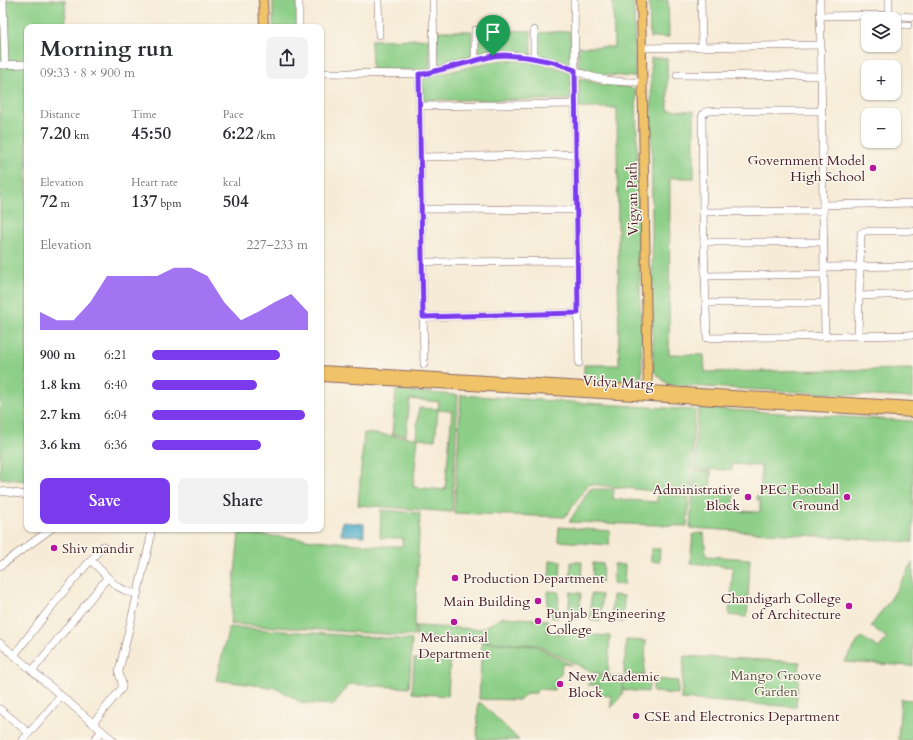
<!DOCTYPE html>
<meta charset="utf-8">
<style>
body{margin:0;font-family:Cardo,serif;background:#f2f2f3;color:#2b2b33;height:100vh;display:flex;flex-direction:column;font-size:15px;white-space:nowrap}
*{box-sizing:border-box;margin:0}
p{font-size:13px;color:#7c7c81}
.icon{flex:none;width:22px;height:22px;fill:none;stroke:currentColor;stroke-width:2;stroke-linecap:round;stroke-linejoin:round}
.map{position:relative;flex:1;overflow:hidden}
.side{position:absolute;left:24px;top:24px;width:300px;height:508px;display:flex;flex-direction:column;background:#fff;border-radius:8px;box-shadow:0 1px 3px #0004}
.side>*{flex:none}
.fabs{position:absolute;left:861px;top:12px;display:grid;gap:8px}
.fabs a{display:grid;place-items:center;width:40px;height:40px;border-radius:8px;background:#fff;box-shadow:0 1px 3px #0004;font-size:20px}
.pin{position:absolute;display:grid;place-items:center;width:34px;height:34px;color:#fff;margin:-41px -17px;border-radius:50% 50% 50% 0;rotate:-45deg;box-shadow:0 0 4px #0007}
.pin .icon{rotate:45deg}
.round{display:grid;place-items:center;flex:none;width:42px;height:42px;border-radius:8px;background:#f2f2f3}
.summary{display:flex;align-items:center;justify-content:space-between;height:68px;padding:0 16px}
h1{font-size:22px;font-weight:700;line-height:30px}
.figures{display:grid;grid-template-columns:repeat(3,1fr);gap:6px;height:68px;padding:4px 16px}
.figures div{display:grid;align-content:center}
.figures b{font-size:17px;font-weight:700}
.figures small{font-size:11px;font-weight:400}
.figures p{font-size:11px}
.chart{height:112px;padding:8px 16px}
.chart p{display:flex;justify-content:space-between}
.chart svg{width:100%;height:72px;margin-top:4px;fill:#7c3aed;opacity:.7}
.action{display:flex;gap:8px;margin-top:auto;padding:8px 16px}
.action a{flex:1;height:46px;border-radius:8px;background:#7c3aed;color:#fff;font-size:16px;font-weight:700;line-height:46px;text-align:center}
.action a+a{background:#f2f2f3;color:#2b2b33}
ul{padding:0 16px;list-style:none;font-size:13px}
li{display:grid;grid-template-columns:64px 48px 1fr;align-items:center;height:30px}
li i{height:10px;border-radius:5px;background:#7c3aed}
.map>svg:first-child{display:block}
</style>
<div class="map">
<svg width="913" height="740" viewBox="0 0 913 740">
<rect width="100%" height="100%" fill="#fbf7ec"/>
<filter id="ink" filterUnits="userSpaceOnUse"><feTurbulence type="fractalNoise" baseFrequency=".025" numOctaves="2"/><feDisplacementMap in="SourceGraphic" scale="8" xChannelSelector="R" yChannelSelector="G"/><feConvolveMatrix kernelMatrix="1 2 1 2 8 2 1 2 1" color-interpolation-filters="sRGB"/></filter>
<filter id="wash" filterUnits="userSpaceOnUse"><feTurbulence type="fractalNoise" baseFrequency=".012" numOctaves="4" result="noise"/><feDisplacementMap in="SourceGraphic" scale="16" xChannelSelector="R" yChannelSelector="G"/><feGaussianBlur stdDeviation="0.9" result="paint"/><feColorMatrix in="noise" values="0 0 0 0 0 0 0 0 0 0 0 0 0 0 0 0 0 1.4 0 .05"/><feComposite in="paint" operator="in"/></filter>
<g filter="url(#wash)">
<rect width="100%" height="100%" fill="#f6ebd6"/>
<!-- green -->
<g fill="#8dcf88" stroke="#6c775a" fill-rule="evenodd">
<polygon points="0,0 65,0 66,27 27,27 27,481 0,478"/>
<rect x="273" y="0" width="24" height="27"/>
<polygon points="613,0 634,0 635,77 598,74 578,68 578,47 614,47"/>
<polygon points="649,0 668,0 669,37 650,38"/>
<polygon points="478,30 531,31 531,55 477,57"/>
<polygon points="438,31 472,31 472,57 437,65"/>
<polygon points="570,31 572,65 552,59 538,56 538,33"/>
<polygon points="429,39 430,68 420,70 372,70 371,40"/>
<polygon points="651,58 667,58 668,110 694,111 694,178 670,178 669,354 704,355 705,372 913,369 913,398 669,385 653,371"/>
<path d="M502,60C525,61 549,63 571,73V100H422V79L485,63Z"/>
<path d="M579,78L601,84L628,87L634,89L636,94L642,376C638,381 635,382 629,383L584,380V365H619L617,108H579Z"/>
<path d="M396,390L458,395L452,512L358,505L364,433L416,438L419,408L438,409L439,402L410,399L406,435L392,434ZM438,410L452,411L445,490L413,487L418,438L435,440Z"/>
<polygon points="461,395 695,410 690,495 589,484 565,517 454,513"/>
<polygon points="698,408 913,421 913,542 690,528 694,471 711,471 710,492 734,493 734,511 760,512 760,500 757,500 757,495 761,495 761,466 732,464 732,470 694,469"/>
<polygon points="590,489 614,489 613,499 657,502 657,492 689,497 687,526 569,522"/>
<polygon points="381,510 420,513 414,636 230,624 239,533 380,546 402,546 403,538 380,538"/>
<polygon points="559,527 610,531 609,545 558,541"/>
<polygon points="704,533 706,556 750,559 748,599 731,598 733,567 690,563 693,534"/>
<polygon points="651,549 660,549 659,562 651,561"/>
<polygon points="550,560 561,561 560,580 549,580"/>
<polygon points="571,562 582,562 581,582 570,581"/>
<polygon points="913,562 913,666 844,662 861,637 879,648 887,638 871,626 892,597"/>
<polygon points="593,563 603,564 602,583 592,582"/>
<polygon points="614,564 625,565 624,585 613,584"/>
<polygon points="548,591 559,592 558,618 550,617 550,609 547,609"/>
<polygon points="570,592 581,593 579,619 568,618"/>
<polygon points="591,594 602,595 601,621 590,620"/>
<polygon points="613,595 624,596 623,622 611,621"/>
<polygon points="730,603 748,604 747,617 729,615"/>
<polygon points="503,617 548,620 547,632 610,636 608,675 594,673 537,645 416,637 416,626 481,629"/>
<polygon points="229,627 412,640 409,688 349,684 334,705 302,703 277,688 216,680"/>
<polygon points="626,640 646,641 644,676 624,674"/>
<polygon points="482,642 536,646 572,665 562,664 561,674 555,679 554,690 537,689 536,693 527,693 520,700 479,699"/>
<polygon points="684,656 800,662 796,707 681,699"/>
<polygon points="414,659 450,661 448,696 412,693"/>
<polygon points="592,675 623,677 622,695 611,708 611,696 599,695 599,685 588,685"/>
<polygon points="623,677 650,679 648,692 623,690"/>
<polygon points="653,679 678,681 678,694 653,692"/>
<polygon points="901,699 913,700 913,740 898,740"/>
<polygon points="478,703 481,703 519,740 477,740"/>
</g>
<!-- water -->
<polygon fill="#43a8c3" stroke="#466477" points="342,522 364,524 364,536 341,535"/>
</g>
<g filter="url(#ink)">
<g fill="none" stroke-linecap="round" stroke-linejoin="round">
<!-- minor casing -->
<g stroke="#866667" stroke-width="8">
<g id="minor">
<polyline points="3,0 5,65"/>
<polyline points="299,0 299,27"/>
<polyline points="378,0 379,35"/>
<polyline points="433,0 434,71"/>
<polyline points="574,0 579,363"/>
<polyline points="701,0 702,47"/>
<polyline points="820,0 825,337"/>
<polyline points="889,0 889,15"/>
<polyline points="821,16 889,15 913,17"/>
<polyline points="894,25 908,25"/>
<polyline points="642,48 821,45"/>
<polyline points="534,58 534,30"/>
<polyline points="475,60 475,30"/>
<polyline points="0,65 27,64"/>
<path d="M321,73L424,74L493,55C513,54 534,57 553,62C568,67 582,74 597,78C612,82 627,82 643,82"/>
<polyline points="419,74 424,364"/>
<polyline points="677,75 822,76"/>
<polyline points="420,106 575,104"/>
<polyline points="822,111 708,111 704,113 702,117 703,212 707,338 913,335"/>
<polyline points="421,157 576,154"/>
<polyline points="823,205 913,203"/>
<polyline points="421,209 577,210"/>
<polyline points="703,212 823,211"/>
<polyline points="704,242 824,242"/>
<polyline points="422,262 577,261"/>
<polyline points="824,267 913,266"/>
<polyline points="705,276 824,274"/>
<polyline points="859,296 913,294"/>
<polyline points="706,303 825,303"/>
<polyline points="423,317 578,313"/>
<polyline points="858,336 861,233 865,231 913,231"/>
<polyline points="0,491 27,495"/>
<polyline points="91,560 115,585 126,591 137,594"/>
<polyline points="0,566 51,529"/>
<polyline points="0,643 102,731 94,740"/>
<polyline points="14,655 60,596 103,546"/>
<polyline points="32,671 107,578"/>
<polyline points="0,709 29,733"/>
<path d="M93,723L122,688C123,682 119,677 119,671L150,541L151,529"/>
<polyline points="102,731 113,740"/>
<polyline points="23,740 61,696"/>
</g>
</g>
<!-- major casing -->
<g stroke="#866667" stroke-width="10">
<g id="major">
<polyline points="263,0 264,27"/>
<polyline points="641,0 648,394"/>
<polyline points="321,370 913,406"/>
<polyline points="321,377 913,413"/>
</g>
</g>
<!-- minor -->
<use href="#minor" stroke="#fff" stroke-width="7"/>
<!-- major -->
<use href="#major" stroke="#f1c369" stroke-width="8"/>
</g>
</g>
<g fill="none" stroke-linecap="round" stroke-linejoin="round" filter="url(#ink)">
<!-- route casing -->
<g stroke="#fff" stroke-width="8">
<polygon id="route" points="504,55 527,57 553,62 575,70 578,313 423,317 419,74 424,74 493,56"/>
</g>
<!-- route -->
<use href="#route" stroke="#7c3aed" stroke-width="5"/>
</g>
<!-- markers -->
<g fill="#b5179e" stroke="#fbf7ec" stroke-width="1.5">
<circle cx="873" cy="168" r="4"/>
<circle cx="748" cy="497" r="4"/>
<circle cx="847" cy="497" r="4"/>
<circle cx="54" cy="548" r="4"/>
<circle cx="455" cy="578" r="4"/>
<circle cx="538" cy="601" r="4"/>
<circle cx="849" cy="606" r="4"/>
<circle cx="538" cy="621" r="4"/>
<circle cx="454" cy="622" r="4"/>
<circle cx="560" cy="684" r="4"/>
<circle cx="636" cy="716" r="4"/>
</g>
<g text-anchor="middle" stroke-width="3" stroke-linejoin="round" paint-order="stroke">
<!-- poi labels -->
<g font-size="14" fill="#4a1f2b" stroke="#fbf7ec" text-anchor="end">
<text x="865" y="165">Government Model<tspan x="865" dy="16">High School</tspan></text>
<text x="740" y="494">Administrative<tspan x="740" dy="16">Block</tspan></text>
<text x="839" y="494">PEC Football<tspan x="839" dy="16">Ground</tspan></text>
<text x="62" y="553" text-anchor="start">Shiv mandir</text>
<text x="463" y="583" text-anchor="start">Production Department</text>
<text x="841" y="603">Chandigarh College<tspan x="841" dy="16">of Architecture</tspan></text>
<text x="530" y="606">Main Building</text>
<text x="546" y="618" text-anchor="start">Punjab Engineering<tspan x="546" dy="16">College</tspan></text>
<text x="454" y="642" text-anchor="middle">Mechanical<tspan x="454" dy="16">Department</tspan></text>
<text x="568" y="681" text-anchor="start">New Academic<tspan x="568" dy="16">Block</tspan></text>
<text x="644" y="721" text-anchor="start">CSE and Electronics Department</text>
</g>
<!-- street labels -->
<g font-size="14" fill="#4a1f2b" stroke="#fbf7ec">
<text transform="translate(632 199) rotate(-91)" y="5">Vigyan Path</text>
<text transform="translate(618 382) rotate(3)" y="5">Vidya Marg</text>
</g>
<!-- park labels -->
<g font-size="14" fill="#5e5447" stroke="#fbf7ec">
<text x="776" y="680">Mango Groove<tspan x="776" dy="16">Garden</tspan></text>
</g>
</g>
</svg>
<div class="fabs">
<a><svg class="icon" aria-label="layers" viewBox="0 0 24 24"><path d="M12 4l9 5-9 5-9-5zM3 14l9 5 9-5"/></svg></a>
<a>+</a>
<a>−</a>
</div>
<div class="pin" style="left:493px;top:56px;background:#1e9e55"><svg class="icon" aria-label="arrive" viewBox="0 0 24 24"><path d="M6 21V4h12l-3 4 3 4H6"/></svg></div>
<section class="side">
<div class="summary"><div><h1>Morning run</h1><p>09:33 · 8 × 900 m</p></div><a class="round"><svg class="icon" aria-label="share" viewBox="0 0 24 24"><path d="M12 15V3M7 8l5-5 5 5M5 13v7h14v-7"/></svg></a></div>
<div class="figures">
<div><p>Distance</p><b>7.20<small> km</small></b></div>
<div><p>Time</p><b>45:50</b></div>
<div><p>Pace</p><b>6:22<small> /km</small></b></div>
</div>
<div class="figures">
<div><p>Elevation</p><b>72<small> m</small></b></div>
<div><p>Heart rate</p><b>137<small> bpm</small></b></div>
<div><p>kcal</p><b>504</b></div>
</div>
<div class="chart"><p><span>Elevation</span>227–233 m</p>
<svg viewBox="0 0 160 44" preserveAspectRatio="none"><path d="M0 44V33L10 38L20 38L30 27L40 11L50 11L60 11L70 11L80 6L90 6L100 11L110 27L120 38L130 33L140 27L150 22L160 33V44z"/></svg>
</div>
<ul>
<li><b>900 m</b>6:21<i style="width:82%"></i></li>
<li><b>1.8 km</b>6:40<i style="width:67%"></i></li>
<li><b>2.7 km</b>6:04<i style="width:98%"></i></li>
<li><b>3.6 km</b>6:36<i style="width:70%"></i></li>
</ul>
<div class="action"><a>Save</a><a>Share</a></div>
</section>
</div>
